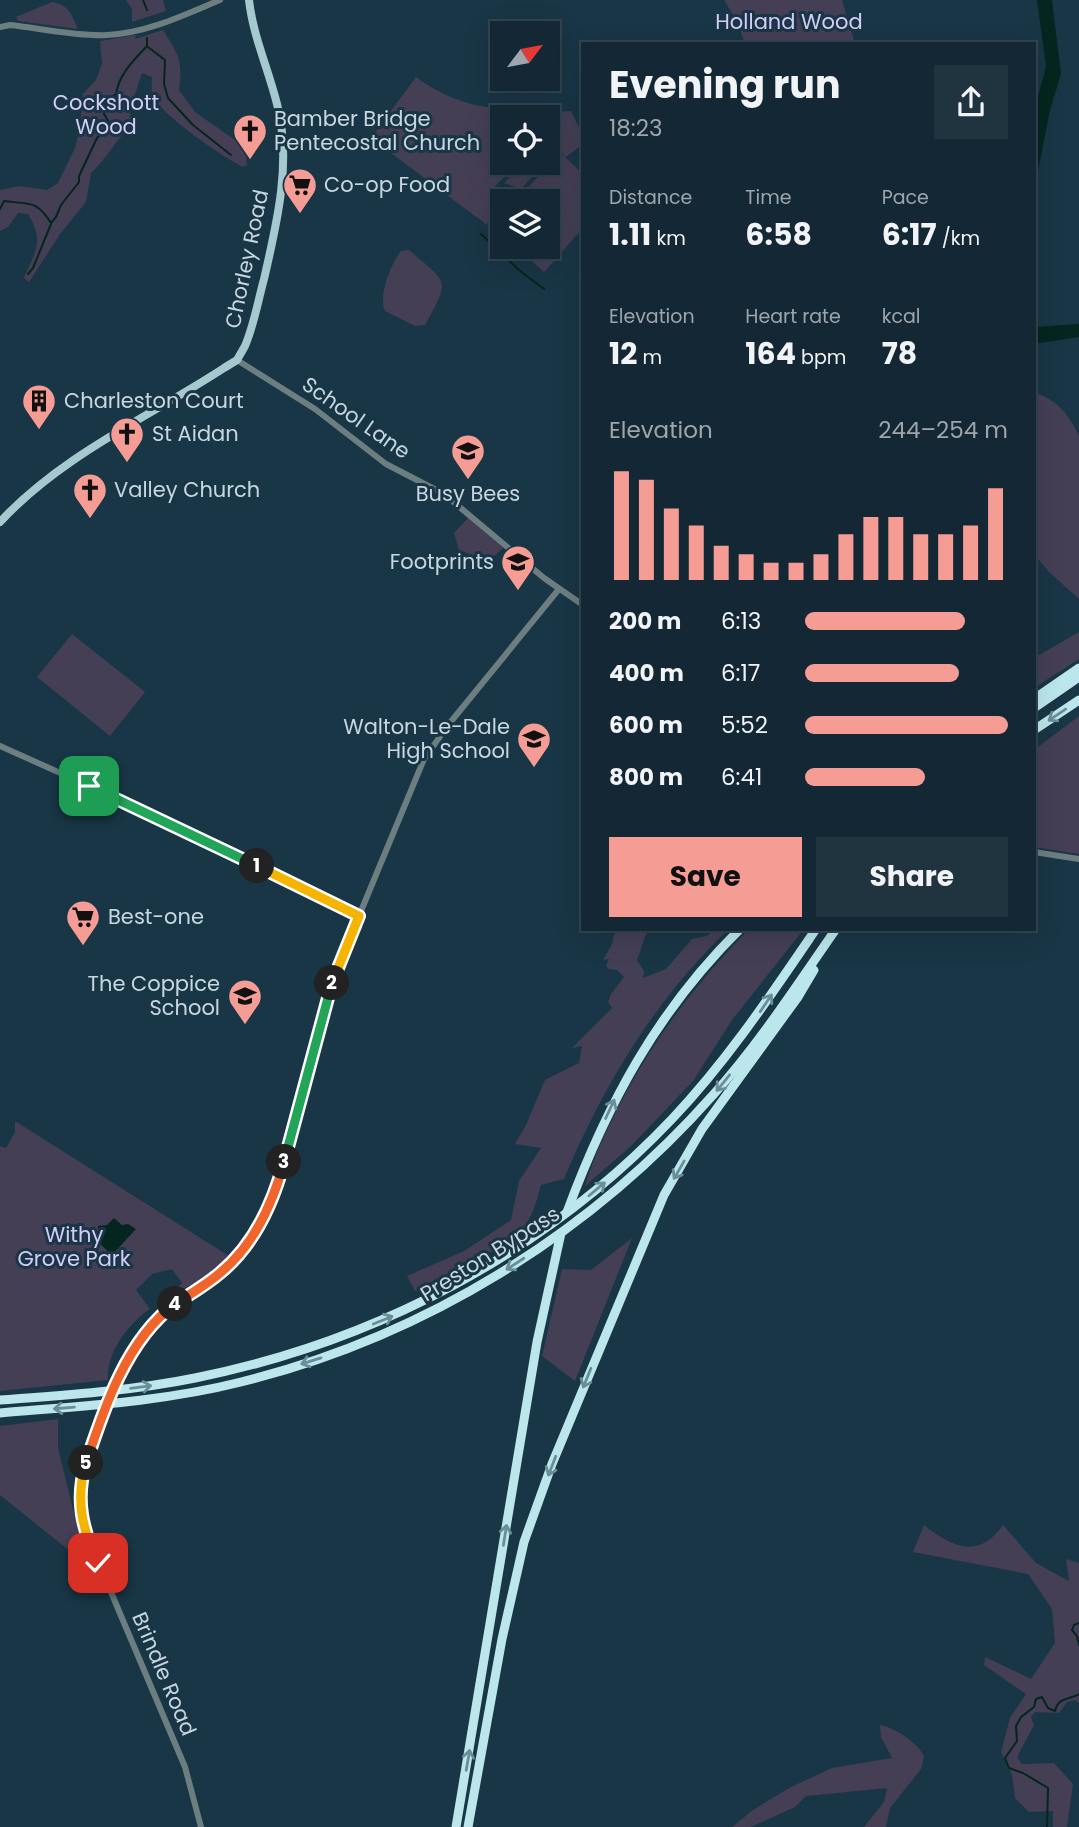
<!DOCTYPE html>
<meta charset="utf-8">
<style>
body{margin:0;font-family:Poppins,sans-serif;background:#203440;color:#f1f3f6;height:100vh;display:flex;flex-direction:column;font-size:26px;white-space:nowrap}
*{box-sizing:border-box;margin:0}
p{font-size:23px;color:#9da6ac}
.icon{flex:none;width:38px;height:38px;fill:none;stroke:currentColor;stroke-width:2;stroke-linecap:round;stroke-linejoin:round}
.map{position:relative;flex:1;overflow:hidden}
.side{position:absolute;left:581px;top:42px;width:455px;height:889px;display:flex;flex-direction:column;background:#132834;border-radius:0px;box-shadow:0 7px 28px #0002,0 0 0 2px #32444f}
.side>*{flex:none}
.needle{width:46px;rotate:58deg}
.fabs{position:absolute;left:490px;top:21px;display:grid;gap:14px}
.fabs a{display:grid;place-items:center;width:70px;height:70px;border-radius:0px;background:#132834;box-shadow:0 7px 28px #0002,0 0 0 2px #32444f;font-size:35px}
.pin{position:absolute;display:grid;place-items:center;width:60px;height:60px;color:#fff;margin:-30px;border-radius:14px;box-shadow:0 4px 10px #0006}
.km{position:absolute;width:35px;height:35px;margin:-18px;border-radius:50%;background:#222;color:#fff;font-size:19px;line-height:35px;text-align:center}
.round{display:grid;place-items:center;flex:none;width:74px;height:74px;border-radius:0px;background:#203440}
.headline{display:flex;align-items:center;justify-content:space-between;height:119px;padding:0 28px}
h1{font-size:38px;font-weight:700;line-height:52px}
.stats{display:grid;grid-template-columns:repeat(3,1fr);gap:10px;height:119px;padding:7px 28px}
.stats div{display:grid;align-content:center}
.stats b{font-size:30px;font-weight:700}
.stats small{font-size:19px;font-weight:400}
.stats p{font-size:19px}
.chart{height:196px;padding:14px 28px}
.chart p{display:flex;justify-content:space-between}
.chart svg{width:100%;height:126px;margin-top:7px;stroke:#f59c95;stroke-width:6}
.cta{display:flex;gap:14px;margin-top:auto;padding:14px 28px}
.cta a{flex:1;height:80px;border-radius:0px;background:#f59c95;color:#111;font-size:28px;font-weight:700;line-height:80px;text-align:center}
.cta a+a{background:#203440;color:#f1f3f6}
ul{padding:0 28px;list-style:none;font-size:23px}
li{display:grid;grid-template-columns:112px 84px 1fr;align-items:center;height:52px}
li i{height:18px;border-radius:9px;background:#f59c95}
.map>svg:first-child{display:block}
</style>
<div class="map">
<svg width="1079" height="1827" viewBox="0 0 1079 1827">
<rect width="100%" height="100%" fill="#193646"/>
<!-- green -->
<g fill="#443f55">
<polygon points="126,0 163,0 166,11 132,22 132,9"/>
<polygon points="724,0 842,0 855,44 745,44 737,21"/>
<path d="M52,2C68,4 72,15 78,29L18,21L16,17Z"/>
<path d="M163,30C179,56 183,60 179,90L195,112L245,147L247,165L243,167C224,158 157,112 152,94C151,89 152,82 152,77L142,73L130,109L131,125C116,140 107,158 91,173L86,202L60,234L29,282L24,278C35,251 45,242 28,214L18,213L8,227L0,231V190L20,186L47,190L58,183L75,148L80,129L83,94L96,80L102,64L100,41L136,35L135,39Z"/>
<path d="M416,77C457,107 492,110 541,111C554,111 559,112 571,111L583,136V144L566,157L548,138V134L554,127L548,131V117H502V163H518L495,186L487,225L371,138Z"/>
<polygon points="561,153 583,174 583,228 544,272 517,247 548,247 548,201 515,201"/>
<polygon points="523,163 545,163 521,189 504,183"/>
<path d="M409,250C448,284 451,278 425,325L415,326L385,311C378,297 390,265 401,251Z"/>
<path d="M1034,393C1056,398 1070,416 1079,436V599L1049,572L1034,554Z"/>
<path d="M468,518L503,548C487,565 479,557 459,550L454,533Z"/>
<polygon points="1079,632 1079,659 1034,688 1034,658"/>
<polygon points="72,634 145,692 110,736 37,677"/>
<polygon points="1079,716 1079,854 1034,847 1034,750"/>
<path d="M617,929H649C642,940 642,949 637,960L644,971L643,978L666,969L692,939L707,936L715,929H729C655,999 603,1086 564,1179L541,1185C537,1198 534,1215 524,1226C502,1251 446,1276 415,1291L407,1276L464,1251L511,1220L519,1181L541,1148L515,1144L526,1125L545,1080L579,1063L582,1046L572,1048L612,1008L608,1002L611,994L624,977L617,970L609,969L606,966L609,959L603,960L613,942V937Z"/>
<path d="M749,929H804L732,1020L693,1081L631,1146L585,1186C591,1165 600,1145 609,1126C644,1052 692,987 749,929Z"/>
<path d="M15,1121L232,1258L205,1277L169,1297L182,1283L172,1269L152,1274L136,1290L150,1309C128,1324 106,1353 108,1380L0,1391V1146L6,1148L15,1132Z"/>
<polygon points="632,1238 575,1381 542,1356 562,1269 591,1270"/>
<polygon points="58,1419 58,1448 85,1558 76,1556 0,1495 0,1426"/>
<path d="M924,1525C952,1547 978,1560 1003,1525L1036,1563L1069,1581L1066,1559L1079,1563V1703L1075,1700L1067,1702L1059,1713L1035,1712L1031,1717L1034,1725L1017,1757L1022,1764L1054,1763L1073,1784L1067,1827H1053V1811L1029,1812L1015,1798L1012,1775L1001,1752L1010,1718L1026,1694L984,1665L985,1657L1031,1679L1055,1643L1052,1609L1028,1574L913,1552Z"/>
<path d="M880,1725C895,1728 916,1741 924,1756L921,1769L890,1808L886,1827H864L884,1802L887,1788L806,1796L795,1807L751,1827H732L753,1810L789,1788L832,1768L892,1758L881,1737Z"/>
</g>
<!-- water -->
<g fill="#05251f">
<polygon points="1037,0 1052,0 1061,74 1050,110 1034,191 1034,110 1046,67"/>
<polygon points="1079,324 1079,337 1034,344 1034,327"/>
<polygon points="114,1218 122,1225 128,1224 136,1229 112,1255 99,1243 98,1226 107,1225"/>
</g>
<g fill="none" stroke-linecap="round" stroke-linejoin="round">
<!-- stream -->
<g stroke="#05251f" stroke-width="2">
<polyline points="143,0 147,10"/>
<polyline points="148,47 165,60 164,84 168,98 193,125 231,155"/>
<path d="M0,209L4,201C30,205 36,199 51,223L56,217L61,205L79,182V176L97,138L110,124L104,114L103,98L106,96L110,98L116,94C119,74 134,60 147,46V38"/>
<polyline points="481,234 519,270 544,289"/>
<polyline points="28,274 33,268 51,224"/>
<polyline points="1079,1623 1074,1625 1072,1630 1077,1636 1079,1645"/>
<path d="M1047,1827L1048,1788L1023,1773L1009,1768L1005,1758L1017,1741L1016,1726L1021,1717L1034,1707L1036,1699L1042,1697L1048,1708L1055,1711C1059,1696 1068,1701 1079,1694"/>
</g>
<!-- minor -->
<g stroke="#6d7e80" stroke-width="6">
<path d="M0,27L10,25C38,28 80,37 107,35C147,33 184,15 220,0"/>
<polyline points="237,360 315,409 386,464 444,494 544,578 583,605"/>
<polyline points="0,746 143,810 359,916"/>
<polyline points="1034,852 1079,859"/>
<polyline points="201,1827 185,1767 86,1533 80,1511 80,1493 83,1472 95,1436 133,1348 162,1314 219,1275 242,1253 273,1195 281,1172 327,998 337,969 424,759 449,724 559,589"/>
</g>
<!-- major -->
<path stroke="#a5c9ce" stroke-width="8" d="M0,522C62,455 149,417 224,368L237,360L245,346C254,325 258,301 264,279C277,223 292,161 277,104C268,68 253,36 249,0"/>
<!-- highway -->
<g stroke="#bbe7ec" stroke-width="9">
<polyline points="1034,699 1079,668"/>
<polyline points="1034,708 1079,677"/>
<polyline points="1034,730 1079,700"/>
<path d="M567,1212C607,1104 657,1011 740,929"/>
<path d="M0,1400C65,1395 131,1391 195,1378C375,1342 545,1253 672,1119C727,1061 771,995 816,929"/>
<path d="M0,1413C81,1406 162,1402 241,1382C423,1337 589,1235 713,1095C759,1044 797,985 836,929"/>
<polyline points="456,1827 537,1342 561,1233"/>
<polyline points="468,1827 502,1639 524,1542 552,1464 664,1195 702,1129 798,997 814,970"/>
</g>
</g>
<!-- one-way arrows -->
<defs><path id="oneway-shaft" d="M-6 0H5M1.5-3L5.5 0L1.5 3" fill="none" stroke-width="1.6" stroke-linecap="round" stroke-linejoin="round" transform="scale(1.75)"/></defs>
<g stroke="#6a8e99">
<use href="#oneway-shaft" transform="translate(1057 715) rotate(146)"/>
<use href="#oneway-shaft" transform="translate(766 1003) rotate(-56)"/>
<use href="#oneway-shaft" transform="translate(723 1083) rotate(129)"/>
<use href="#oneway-shaft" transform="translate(610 1109) rotate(-65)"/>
<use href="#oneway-shaft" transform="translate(679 1170) rotate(120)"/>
<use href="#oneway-shaft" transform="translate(597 1189) rotate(-40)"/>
<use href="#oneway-shaft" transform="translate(515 1264) rotate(147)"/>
<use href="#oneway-shaft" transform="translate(383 1320) rotate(-22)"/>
<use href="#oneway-shaft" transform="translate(311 1361) rotate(163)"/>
<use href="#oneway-shaft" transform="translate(587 1378) rotate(112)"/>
<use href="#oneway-shaft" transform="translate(141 1387) rotate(-7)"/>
<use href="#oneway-shaft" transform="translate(64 1408) rotate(175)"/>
<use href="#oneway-shaft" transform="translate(552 1466) rotate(111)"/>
<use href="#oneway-shaft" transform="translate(505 1535) rotate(-81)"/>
<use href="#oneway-shaft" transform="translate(468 1760) rotate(-80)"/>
</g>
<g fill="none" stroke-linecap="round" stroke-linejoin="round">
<!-- split-1 casing -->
<g stroke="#fff" stroke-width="14">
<polyline id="split-1" points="89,786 257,866"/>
</g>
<!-- split-2 casing -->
<g stroke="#fff" stroke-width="14">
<polyline id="split-2" points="257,866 359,916 332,983"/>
</g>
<!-- split-3 casing -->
<g stroke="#fff" stroke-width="14">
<polyline id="split-3" points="284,1162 332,983"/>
</g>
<!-- split-4 casing -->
<g stroke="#fff" stroke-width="14">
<path id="split-4" d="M175,1304C190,1294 206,1285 220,1273C254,1245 273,1203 284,1162"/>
</g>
<!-- split-5 casing -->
<g stroke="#fff" stroke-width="14">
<path id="split-5" d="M86,1463C104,1408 127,1339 175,1304"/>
</g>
<!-- split-6 casing -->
<g stroke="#fff" stroke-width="14">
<path id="split-6" d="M86,1463C75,1499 82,1529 98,1563"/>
</g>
<!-- split-1 -->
<use href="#split-1" stroke="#22a559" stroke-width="9"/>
<!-- split-2 -->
<use href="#split-2" stroke="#f5b400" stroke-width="9"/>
<!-- split-3 -->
<use href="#split-3" stroke="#22a559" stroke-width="9"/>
<!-- split-4 -->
<use href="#split-4" stroke="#f0652b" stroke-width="9"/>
<!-- split-5 -->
<use href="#split-5" stroke="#f0652b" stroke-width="9"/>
<!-- split-6 -->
<use href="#split-6" stroke="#f5b400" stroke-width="9"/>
</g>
<!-- icons -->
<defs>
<g id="church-pin" transform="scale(1.75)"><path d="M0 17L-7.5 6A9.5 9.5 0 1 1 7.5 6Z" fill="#f59c95" stroke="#193646"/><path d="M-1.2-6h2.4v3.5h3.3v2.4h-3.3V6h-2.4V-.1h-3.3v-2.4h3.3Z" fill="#111"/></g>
<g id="supermarket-pin" transform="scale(1.75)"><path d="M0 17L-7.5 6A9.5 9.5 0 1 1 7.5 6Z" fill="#f59c95" stroke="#193646"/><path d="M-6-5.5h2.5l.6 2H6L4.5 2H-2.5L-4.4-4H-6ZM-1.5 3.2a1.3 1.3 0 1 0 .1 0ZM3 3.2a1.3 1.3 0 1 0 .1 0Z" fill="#111"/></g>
<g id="building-pin" transform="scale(1.75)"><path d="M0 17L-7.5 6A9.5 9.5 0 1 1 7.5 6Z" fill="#f59c95" stroke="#193646"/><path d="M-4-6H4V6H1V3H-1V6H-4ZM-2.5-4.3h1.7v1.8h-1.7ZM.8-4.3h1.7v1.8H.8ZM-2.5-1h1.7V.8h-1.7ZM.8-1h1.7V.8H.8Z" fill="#111"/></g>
<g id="school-pin" transform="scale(1.75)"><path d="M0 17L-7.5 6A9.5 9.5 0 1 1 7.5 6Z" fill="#f59c95" stroke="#193646"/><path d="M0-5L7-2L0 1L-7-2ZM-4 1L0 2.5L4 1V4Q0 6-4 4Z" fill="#111"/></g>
</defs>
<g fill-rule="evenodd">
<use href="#church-pin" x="250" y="131"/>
<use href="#supermarket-pin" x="300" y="185"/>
<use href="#building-pin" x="39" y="401"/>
<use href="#church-pin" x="127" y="434"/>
<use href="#school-pin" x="468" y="451"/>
<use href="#church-pin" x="90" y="490"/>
<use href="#school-pin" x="518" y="562"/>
<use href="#school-pin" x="534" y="739"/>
<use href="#supermarket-pin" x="83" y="917"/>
<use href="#school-pin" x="245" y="996"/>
</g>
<g text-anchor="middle" stroke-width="6" stroke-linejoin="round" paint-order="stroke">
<!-- park labels -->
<g font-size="21" fill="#d6cbf9" stroke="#193646">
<text x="789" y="29">Holland Wood</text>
<text x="106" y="110">Cockshott<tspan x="106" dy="24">Wood</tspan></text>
<text x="74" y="1242">Withy<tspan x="74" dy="24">Grove Park</tspan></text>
</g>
<!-- poi labels -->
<g font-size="21" fill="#c7d7e1" stroke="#193646" text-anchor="start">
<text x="274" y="126">Bamber Bridge<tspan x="274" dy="24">Pentecostal Church</tspan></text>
<text x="324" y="192">Co-op Food</text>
<text x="64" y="408">Charleston Court</text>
<text x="152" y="441">St Aidan</text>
<text x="114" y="497">Valley Church</text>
<text x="468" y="501" text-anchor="middle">Busy Bees</text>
<text x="494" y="569" text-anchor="end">Footprints</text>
<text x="510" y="734" text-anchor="end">Walton-Le-Dale<tspan x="510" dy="24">High School</tspan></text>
<text x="108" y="924">Best-one</text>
<text x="220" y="991" text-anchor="end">The Coppice<tspan x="220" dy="24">School</tspan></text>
</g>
<!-- street labels -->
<g font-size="21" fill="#c7d7e1" stroke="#193646">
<text transform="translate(247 259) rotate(-78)" y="7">Chorley Road</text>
<text transform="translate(356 418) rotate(35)" y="7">School Lane</text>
<text transform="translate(490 1254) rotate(-32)" y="7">Preston Bypass</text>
<text transform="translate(164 1674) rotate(67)" y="7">Brindle Road</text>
</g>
</g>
</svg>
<div class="fabs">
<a><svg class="needle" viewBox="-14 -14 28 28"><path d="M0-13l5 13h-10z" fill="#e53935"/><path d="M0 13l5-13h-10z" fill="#9da6ac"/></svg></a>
<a><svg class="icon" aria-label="locate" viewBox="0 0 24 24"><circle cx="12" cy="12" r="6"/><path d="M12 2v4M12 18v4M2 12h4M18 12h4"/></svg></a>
<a><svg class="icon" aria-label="layers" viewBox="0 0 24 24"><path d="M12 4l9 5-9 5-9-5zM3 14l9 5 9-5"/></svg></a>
</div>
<div class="pin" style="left:89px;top:786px;background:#1e9e55"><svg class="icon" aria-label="arrive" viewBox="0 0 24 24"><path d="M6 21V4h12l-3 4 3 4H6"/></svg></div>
<div class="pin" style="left:98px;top:1563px;background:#d93025"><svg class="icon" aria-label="check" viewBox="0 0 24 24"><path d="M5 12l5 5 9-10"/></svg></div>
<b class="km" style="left:257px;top:866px">1</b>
<b class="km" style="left:332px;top:983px">2</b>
<b class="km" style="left:284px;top:1162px">3</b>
<b class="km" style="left:175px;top:1304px">4</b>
<b class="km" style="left:86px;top:1463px">5</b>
<section class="side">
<div class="headline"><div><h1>Evening run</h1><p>18:23</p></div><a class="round"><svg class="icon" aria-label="share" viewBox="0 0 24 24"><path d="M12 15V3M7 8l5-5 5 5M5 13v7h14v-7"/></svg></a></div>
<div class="stats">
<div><p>Distance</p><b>1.11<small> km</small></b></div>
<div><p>Time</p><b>6:58</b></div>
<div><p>Pace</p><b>6:17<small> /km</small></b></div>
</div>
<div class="stats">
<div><p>Elevation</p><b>12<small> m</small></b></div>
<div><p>Heart rate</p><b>164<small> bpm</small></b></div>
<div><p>kcal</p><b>78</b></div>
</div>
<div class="chart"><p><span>Elevation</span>244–254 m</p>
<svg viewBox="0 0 160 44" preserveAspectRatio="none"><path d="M5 44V6M15 44V9M25 44V19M35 44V25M45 44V32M55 44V35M65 44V38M75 44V38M85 44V35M95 44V28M105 44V22M115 44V22M125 44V28M135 44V28M145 44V25M155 44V12"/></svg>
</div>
<ul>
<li><b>200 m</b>6:13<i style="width:79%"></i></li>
<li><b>400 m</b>6:17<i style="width:76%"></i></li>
<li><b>600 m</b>5:52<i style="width:100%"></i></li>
<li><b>800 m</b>6:41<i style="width:59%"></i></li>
</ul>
<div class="cta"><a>Save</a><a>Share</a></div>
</section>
</div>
